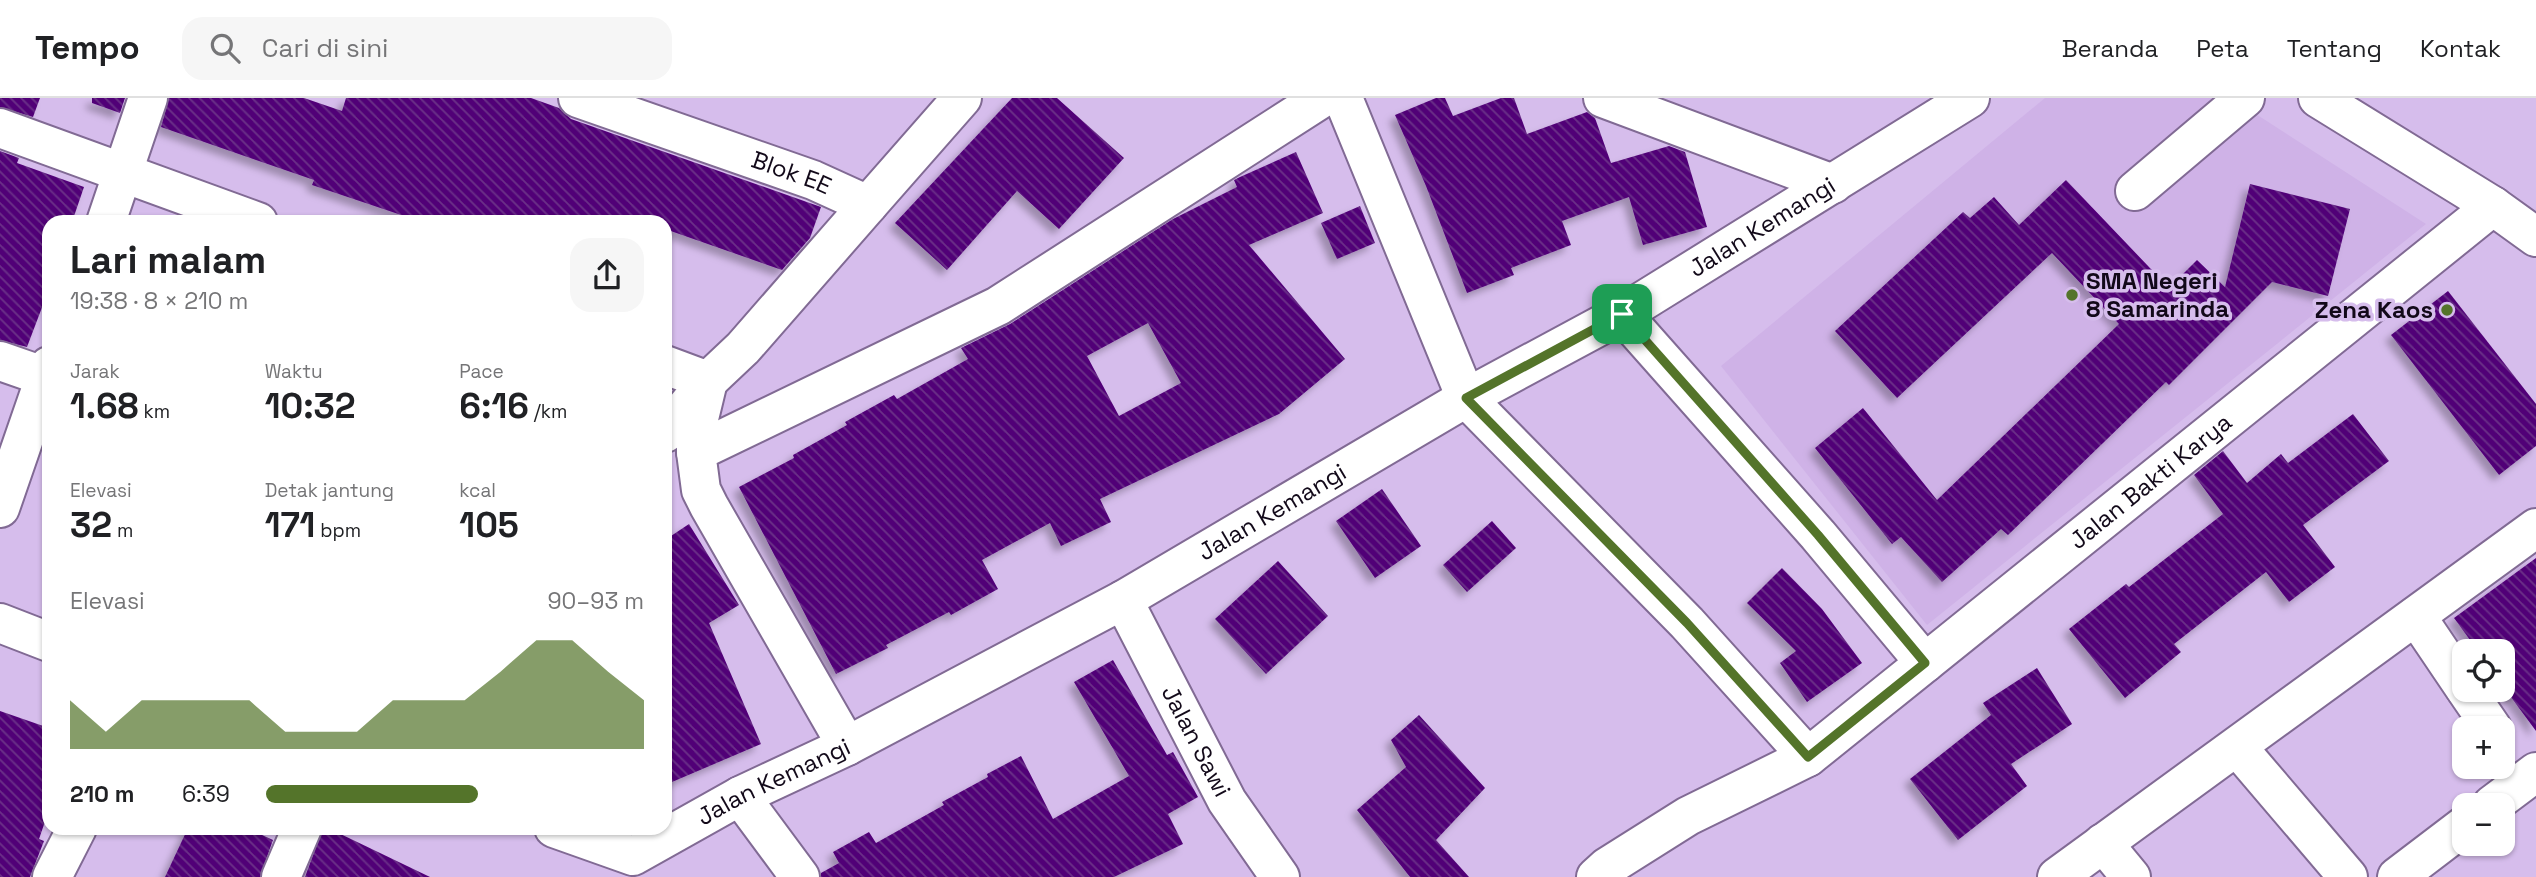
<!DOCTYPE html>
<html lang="id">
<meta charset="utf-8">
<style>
body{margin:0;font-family:"Space Grotesk",sans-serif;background:#f6f6f6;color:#202124;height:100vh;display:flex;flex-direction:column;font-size:26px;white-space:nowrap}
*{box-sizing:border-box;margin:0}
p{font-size:23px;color:#757577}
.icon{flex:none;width:38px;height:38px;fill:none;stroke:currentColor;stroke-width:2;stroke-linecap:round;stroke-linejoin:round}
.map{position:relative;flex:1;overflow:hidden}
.side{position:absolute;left:42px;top:117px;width:630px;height:620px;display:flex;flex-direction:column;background:#fff;border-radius:21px;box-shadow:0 2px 5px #0004}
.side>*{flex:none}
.tools{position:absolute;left:2452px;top:541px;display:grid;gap:14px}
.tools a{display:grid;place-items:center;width:63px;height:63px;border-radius:14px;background:#fff;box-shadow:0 2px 5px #0004;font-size:35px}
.pin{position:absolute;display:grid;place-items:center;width:60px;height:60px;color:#fff;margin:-30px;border-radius:14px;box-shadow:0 4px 10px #0006}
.round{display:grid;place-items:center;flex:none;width:74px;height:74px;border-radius:21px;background:#f6f6f6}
.headline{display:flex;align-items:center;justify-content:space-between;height:119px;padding:0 28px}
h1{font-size:38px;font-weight:700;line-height:52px}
.stats{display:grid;grid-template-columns:repeat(3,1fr);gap:10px;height:119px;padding:7px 28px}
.stats div{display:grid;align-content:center}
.stats b{font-size:35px;font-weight:700}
.stats small{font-size:19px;font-weight:400}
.stats p{font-size:19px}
.chart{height:196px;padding:14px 28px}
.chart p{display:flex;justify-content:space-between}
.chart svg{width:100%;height:126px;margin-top:7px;fill:#54742a;opacity:.7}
ul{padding:0 28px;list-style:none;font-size:23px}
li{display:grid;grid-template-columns:112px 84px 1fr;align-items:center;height:52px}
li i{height:18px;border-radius:9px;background:#54742a}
header{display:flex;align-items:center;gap:42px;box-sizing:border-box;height:98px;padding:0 35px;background:#fff;border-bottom:2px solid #e0e0e0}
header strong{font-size:33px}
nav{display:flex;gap:38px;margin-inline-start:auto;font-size:24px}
.search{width:490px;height:63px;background:#f6f6f6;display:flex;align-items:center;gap:18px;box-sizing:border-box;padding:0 24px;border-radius:21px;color:#757577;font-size:26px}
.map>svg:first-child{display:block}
</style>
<header>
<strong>Tempo</strong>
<div class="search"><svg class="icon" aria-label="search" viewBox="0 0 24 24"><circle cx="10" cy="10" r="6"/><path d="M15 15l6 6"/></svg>Cari di sini</div>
<nav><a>Beranda</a><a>Peta</a><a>Tentang</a><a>Kontak</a></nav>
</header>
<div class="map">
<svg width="2536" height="779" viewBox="0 0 2536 779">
<defs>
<pattern id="building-back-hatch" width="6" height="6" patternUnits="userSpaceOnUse" patternTransform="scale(1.75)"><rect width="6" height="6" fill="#510477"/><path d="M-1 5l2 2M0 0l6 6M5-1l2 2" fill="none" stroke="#6b3088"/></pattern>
<filter id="shadow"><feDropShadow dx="-6" dy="6" stdDeviation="3.5" flood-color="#0004"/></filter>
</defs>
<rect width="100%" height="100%" fill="#d6bdec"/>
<!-- built -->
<polygon fill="#cfb2e7" points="2045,0 2231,0 2426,126 1927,527 1721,268"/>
<!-- building -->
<g fill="url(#building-back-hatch)" fill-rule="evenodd" filter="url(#shadow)">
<polygon points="0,0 40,0 33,19 0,9"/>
<polygon points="92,0 125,0 120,15 92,5"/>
<polygon points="169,0 304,0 342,13 346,0 531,0 559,10 571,21 821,109 810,140 782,172 665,131 665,124 422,124 312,87 314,82 161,29"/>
<polygon points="1012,0 1057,0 1124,60 1059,131 1017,93 947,172 895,125"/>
<polygon points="1436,0 1445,0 1453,18 1501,0 1514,0 1527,36 1587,14 1595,20 1611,65 1669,48 1685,54 1707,129 1643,147 1629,99 1562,123 1571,147 1511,170 1514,177 1467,195 1426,88 1395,17"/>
<polygon points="0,53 19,60 17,65 84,89 72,124 49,124 49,191 27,249 0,242"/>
<path d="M1296,54L1323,115L1249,147L1345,261L1279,316L1100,401L1111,424L1061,448L1050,425L982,462L998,491L951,517L949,514L886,547L888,550L836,576L739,389L794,360L793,357L847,327L845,324L894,297L897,301L968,261L961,250L1010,226L1173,121L1237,89L1234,82L1240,79ZM1148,225L1181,285L1119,318L1087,258Z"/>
<polygon points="2066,82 2169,190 2197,162 2225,189 2250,86 2350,111 2328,198 2272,184 2169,287 2166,284 2008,437 2001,431 1942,484 1901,439 1892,446 1815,350 1863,310 1937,402 2119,226 2052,155 1897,300 1835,233 1963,114 1970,120 1994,99 2019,127"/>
<polygon points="1360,108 1375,145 1337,161 1321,125"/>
<polygon points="2448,193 2536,306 2536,348 2499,377 2391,237"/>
<polygon points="2353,316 2389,363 2303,427 2335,469 2289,504 2266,474 2174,546 2181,554 2125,600 2069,531 2126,486 2129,489 2223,416 2194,377 2223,353 2247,385 2281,356 2288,365"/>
<polygon points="1382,391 1421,448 1375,480 1336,423"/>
<polygon points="1492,423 1516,450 1467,494 1443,467"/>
<polygon points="689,426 739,507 709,525 761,646 665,687 665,442"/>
<polygon points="2536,460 2536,633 2502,587 2502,553 2478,553 2454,520"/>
<polygon points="1278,463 1328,518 1266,576 1215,521"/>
<polygon points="1782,470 1822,511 1862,565 1807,604 1780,565 1796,553 1747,505"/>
<polygon points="1113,562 1167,657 1173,654 1198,699 1168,716 1183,746 1114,779 821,779 821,775 839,765 833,754 869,734 876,745 944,707 942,704 988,679 987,676 1021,658 1053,721 1129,678 1074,584"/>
<polygon points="2037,570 2072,626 2011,666 2027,688 1958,742 1910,681 1991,617 1983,605"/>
<polygon points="0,613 49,630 49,712 39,741 44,743 30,779 0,779"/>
<polygon points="1419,617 1485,690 1436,742 1469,779 1410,779 1357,712 1406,669 1391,642"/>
<polygon points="188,730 247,730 273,742 260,779 165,779"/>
<polygon points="323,730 328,730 430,779 305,779"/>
</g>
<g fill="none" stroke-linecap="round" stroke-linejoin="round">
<!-- minor casing -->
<g stroke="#816a94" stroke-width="42">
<g id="minor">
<path id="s1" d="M578,0L813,82L868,107L962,0"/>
<polyline points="1343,0 1466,300 1687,525 1808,659"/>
<polyline points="1603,0 1833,86"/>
<polyline points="0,30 258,124"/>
<polyline points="2135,93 2245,0"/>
<polyline points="106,124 148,0"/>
<polyline points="1622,216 1818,437 1925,565"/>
<polyline points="0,263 49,280"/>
<polyline points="665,267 708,283 743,250 868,107"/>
<polyline points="665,335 702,290"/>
<polyline points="696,354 696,333 708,283"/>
<polyline points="0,410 49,268"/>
<path id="s2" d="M1123,502L1227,703L1280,779"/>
<polyline points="2416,518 2464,589"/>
<polyline points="0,525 49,544"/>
<polyline points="2466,592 2492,630"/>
<polyline points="847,648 709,408 701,392 696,354 998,208 1322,0"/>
<polyline points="2238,650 2348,779"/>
<polyline points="740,698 800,779"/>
<polyline points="2492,707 2536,674"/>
<path id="s3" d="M554,730L633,758L740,698L847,648L1123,502L1466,300L1622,216L1970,0"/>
<polyline points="2103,745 2131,779"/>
<polyline points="52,779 77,730"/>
<polyline points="281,779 302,730"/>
<path id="s4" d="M1596,779L1607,769L1688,718L1808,659L2493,108"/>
<polyline points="2057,779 2536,430"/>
<polyline points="2397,779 2464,728"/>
</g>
</g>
<!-- major casing -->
<g stroke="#816a94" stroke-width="42">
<polyline id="major" points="2318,0 2493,108 2536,139"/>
</g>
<!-- minor -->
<use href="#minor" stroke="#fff" stroke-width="38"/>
<!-- major -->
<use href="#major" stroke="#fff" stroke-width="38"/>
</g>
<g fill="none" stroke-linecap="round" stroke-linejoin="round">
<!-- route casing -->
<g stroke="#fff" stroke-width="14">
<polygon id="route" points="1622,216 1818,437 1925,565 1808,659 1687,525 1466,300"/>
</g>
<!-- route -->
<use href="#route" stroke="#54742a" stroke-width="9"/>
</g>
<!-- markers -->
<g fill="#54742a" stroke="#d6bdec" stroke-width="2.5">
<circle cx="2072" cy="197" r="7"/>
<circle cx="2447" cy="212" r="7"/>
</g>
<g text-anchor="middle" stroke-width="7" stroke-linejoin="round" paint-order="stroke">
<!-- street labels -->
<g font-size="24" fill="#120919" stroke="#d6bdec">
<text dy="8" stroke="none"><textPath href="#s1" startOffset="226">Blok EE</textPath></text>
<text dy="8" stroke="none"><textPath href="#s3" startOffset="1377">Jalan Kemangi</textPath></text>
<text dy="8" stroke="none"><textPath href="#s4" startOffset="684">Jalan Bakti Karya</textPath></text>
<text dy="8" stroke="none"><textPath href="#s3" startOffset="810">Jalan Kemangi</textPath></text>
<text dy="8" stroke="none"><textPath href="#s2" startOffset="159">Jalan Sawi</textPath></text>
<text dy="8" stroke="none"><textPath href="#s3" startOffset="243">Jalan Kemangi</textPath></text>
</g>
<!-- poi labels -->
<g font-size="24" font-weight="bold" fill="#120919" stroke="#d6bdec" text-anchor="start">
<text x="2086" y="191">SMA Negeri<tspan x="2086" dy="28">8 Samarinda</tspan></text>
<text x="2433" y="220" text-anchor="end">Zena Kaos</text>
</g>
</g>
</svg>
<div class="tools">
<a><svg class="icon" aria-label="locate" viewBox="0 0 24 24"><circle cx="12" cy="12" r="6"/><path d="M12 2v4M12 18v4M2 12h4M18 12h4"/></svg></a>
<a>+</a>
<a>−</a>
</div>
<div class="pin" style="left:1622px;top:216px;background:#1e9e55"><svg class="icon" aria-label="arrive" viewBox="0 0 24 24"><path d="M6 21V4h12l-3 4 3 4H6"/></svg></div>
<section class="side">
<div class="headline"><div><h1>Lari malam</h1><p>19:38 · 8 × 210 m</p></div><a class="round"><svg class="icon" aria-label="share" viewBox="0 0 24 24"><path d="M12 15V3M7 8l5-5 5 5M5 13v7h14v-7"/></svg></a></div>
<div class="stats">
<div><p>Jarak</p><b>1.68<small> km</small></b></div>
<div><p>Waktu</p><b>10:32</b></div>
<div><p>Pace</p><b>6:16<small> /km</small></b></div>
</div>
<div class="stats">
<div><p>Elevasi</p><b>32<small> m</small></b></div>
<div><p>Detak jantung</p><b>171<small> bpm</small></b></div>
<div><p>kcal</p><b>105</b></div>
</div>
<div class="chart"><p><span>Elevasi</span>90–93 m</p>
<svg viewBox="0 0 160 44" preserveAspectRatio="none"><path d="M0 44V27L10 38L20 27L30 27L40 27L50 27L60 38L70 38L80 38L90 27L100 27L110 27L120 17L130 6L140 6L150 17L160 27V44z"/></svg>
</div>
<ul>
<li><b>210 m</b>6:39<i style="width:56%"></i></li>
</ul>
</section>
</div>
